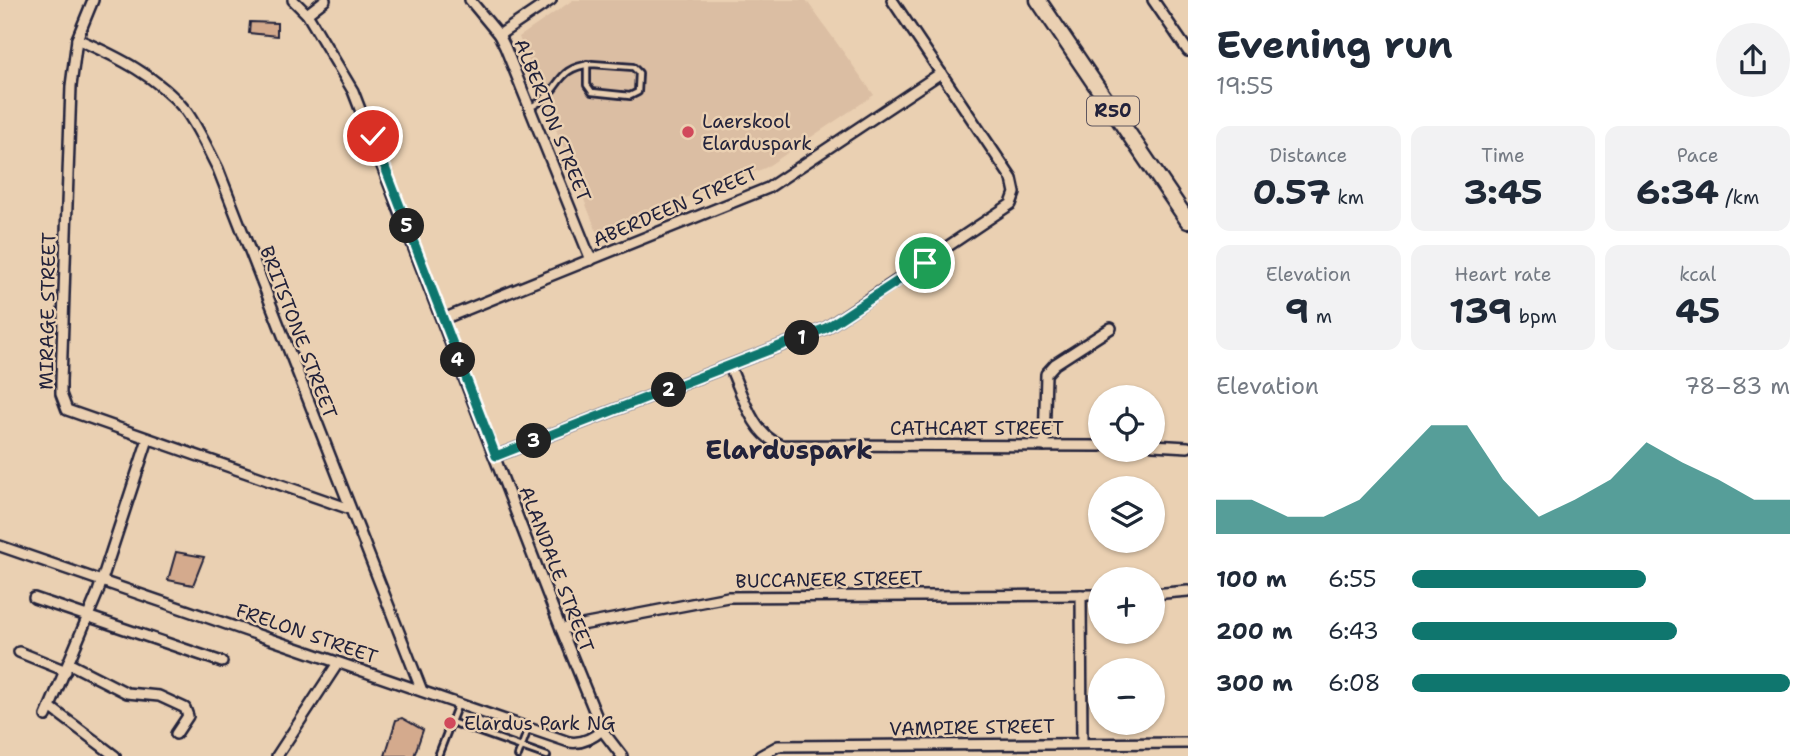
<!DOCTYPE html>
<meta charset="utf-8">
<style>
body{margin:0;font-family:"Shantell Sans",sans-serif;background:#f2f2f3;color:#1f2937;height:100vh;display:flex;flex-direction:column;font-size:26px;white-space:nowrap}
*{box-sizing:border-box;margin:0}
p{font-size:23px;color:#747a83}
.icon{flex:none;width:38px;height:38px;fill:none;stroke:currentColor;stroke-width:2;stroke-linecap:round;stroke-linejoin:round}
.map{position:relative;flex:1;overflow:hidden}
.panel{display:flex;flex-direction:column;background:#fff;width:630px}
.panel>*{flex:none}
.fabs{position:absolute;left:1088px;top:385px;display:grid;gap:14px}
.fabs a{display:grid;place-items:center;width:77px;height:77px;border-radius:50%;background:#fff;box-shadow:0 2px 5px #0004;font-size:35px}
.pin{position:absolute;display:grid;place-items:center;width:60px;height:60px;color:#fff;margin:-30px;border:4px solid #fff;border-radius:50%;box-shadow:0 2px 7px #0007}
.km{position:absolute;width:35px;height:35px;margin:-18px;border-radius:50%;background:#222;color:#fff;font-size:19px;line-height:35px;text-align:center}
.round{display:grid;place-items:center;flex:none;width:74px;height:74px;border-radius:37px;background:#f2f2f3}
.overview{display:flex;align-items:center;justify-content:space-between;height:119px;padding:0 28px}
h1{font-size:38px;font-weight:700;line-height:52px}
.figures{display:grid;grid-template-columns:repeat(3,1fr);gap:10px;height:119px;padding:7px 28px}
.figures div{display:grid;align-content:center;border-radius:14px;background:#f2f2f3;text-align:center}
.figures b{font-size:35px;font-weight:700}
.figures small{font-size:19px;font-weight:400}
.figures p{font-size:19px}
.chart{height:196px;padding:14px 28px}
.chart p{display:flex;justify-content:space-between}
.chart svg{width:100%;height:126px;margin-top:7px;fill:#0f766e;opacity:.7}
ul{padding:0 28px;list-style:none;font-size:23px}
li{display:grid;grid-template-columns:112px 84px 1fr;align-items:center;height:52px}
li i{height:18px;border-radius:9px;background:#0f766e}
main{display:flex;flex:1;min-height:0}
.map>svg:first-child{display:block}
</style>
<main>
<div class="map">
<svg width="1188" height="756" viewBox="0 0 1188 756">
<rect width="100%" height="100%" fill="#ead0b2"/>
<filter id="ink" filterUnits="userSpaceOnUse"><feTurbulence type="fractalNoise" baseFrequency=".0143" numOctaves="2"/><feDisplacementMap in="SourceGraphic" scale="14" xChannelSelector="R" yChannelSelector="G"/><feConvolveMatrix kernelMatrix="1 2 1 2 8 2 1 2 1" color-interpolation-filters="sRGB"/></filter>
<g filter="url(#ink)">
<!-- built -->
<polygon fill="#dbbea3" points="573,0 806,0 874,95 765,168 597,232 519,37"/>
<!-- building -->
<g fill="#d4aa8d" stroke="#22223b" stroke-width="2">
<polygon points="250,22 277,23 277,36 249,33"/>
<polygon points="176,552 204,557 193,585 168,580"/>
<polygon points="402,718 423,730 414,756 385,756 396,720"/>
</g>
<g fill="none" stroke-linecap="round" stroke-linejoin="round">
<!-- service casing -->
<g stroke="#22223b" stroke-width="10">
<g id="service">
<path d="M531,107C564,91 552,68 592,64L633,67L639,73L638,92L630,96L592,92L587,85V64"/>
<polyline points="451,722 547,756"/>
<polyline points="438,756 458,704"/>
<polyline points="518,756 528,729"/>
</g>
</g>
<!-- minor casing -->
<g stroke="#22223b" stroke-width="14">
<g id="minor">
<polyline points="93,0 77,39 71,86 61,382 61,394 67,410 350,509"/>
<polyline points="293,0 307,14 353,91 561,629 602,730 622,756"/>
<polyline points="470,0 499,35 505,47 591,260"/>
<polyline points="1153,0 1188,51"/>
<polyline points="307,14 325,0"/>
<polyline points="499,35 551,0"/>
<path d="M77,39C116,56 159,77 186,111C199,129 208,150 218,169L422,691"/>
<polyline points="443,319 768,188 941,73"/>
<path d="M730,367C742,393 752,435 781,445L1101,446"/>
<polyline points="1153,445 1188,447"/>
<polyline points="1044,446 1046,374 1055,364 1111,328"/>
<polyline points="496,456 826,328 1011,204 1015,193 1012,179 892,0"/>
<path d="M0,546L569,742C582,744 592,739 602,730"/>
<polyline points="1153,594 1188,591"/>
<polyline points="1081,595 1082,743"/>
<polyline points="34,598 222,662"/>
<polyline points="561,629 728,597 1101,595"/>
<polyline points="19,652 66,671"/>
<polyline points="70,664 127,693 159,696 185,708 188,716 176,734"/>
<polyline points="50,707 115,756"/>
<polyline points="46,716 98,592 148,439"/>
<polyline points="277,756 338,663"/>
<polyline points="760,756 778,746 1188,743"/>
</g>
</g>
<!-- primary casing -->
<g stroke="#22223b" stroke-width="19">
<polyline id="primary" points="1038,0 1188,221"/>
</g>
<!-- service -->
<use href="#service" stroke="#ead0b2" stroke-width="4.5"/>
<!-- minor -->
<use href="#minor" stroke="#ead0b2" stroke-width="9"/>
<!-- primary -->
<use href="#primary" stroke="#ead0b2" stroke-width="14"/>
</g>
</g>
<g fill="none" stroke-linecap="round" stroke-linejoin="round" filter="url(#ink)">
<!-- route casing -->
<g stroke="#fff" stroke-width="14">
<polyline id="route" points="373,136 496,456 826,328 925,263"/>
</g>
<!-- route -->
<use href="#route" stroke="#0f766e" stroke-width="9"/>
</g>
<!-- markers -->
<g fill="#d1495b" stroke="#ead0b2" stroke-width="2.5">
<circle cx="688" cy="132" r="7"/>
<circle cx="450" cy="723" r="7"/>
</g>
<g text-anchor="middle" stroke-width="5" stroke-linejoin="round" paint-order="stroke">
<!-- shield labels -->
<rect fill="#ead0b2" stroke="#5e565f" stroke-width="2" x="1087" y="96.5" width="52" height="29" rx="5"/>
<g font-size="18" font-weight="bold" fill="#22223b">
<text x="1113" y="117">R50</text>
</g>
<!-- street labels -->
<g font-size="19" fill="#22223b" stroke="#ead0b2">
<text transform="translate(553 120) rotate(68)" y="7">ALBERTON STREET</text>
<text transform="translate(675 206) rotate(-23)" y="7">ABERDEEN STREET</text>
<text transform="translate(47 311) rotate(-89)" y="7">MIRAGE STREET</text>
<text transform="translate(299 332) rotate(69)" y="7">BRITSTONE STREET</text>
<text x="977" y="435">CATHCART STREET</text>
<text transform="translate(557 569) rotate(69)" y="7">ALANDALE STREET</text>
<text transform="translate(829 579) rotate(-1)" y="7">BUCCANEER STREET</text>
<text transform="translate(307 633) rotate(19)" y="7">FRELON STREET</text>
<text transform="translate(972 727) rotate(-1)" y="7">VAMPIRE STREET</text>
</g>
<!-- poi labels -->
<g font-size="19" fill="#22223b" stroke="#ead0b2" text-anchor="start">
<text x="702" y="128">Laerskool<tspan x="702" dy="22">Elarduspark</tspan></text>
<text x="464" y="730">Elardus Park NG</text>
</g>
<!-- district labels -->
<g font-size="26" font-weight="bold" fill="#22223b" stroke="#ead0b2">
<text x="789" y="459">Elarduspark</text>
</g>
</g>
</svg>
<div class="fabs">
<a><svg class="icon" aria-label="locate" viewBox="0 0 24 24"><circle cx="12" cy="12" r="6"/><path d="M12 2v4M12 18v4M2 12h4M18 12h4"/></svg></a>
<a><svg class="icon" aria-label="layers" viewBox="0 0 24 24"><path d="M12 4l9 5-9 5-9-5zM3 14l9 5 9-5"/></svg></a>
<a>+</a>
<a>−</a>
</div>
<div class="pin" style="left:925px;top:263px;background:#1e9e55"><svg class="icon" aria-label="arrive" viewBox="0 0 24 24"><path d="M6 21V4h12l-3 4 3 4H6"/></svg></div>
<div class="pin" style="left:373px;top:136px;background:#d93025"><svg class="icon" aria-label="check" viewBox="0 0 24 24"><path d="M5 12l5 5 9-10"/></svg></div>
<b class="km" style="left:802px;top:338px">1</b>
<b class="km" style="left:669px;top:390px">2</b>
<b class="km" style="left:534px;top:441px">3</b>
<b class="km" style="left:458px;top:360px">4</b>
<b class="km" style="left:407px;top:226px">5</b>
</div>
<section class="panel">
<div class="overview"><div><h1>Evening run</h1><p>19:55</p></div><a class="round"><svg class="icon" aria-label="share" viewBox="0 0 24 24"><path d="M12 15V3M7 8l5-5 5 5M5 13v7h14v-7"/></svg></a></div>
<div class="figures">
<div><p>Distance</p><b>0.57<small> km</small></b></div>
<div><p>Time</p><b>3:45</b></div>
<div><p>Pace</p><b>6:34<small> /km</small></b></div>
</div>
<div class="figures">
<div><p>Elevation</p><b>9<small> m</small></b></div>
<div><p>Heart rate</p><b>139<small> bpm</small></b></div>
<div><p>kcal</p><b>45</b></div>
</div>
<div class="chart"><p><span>Elevation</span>78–83 m</p>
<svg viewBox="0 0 160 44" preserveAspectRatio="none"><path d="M0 44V32L10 32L20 38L30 38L40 32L50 19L60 6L70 6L80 25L90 38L100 32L110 25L120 12L130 19L140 25L150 32L160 32V44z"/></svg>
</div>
<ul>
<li><b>100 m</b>6:55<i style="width:62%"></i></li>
<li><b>200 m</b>6:43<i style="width:70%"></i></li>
<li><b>300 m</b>6:08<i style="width:100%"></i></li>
</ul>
</section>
</main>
